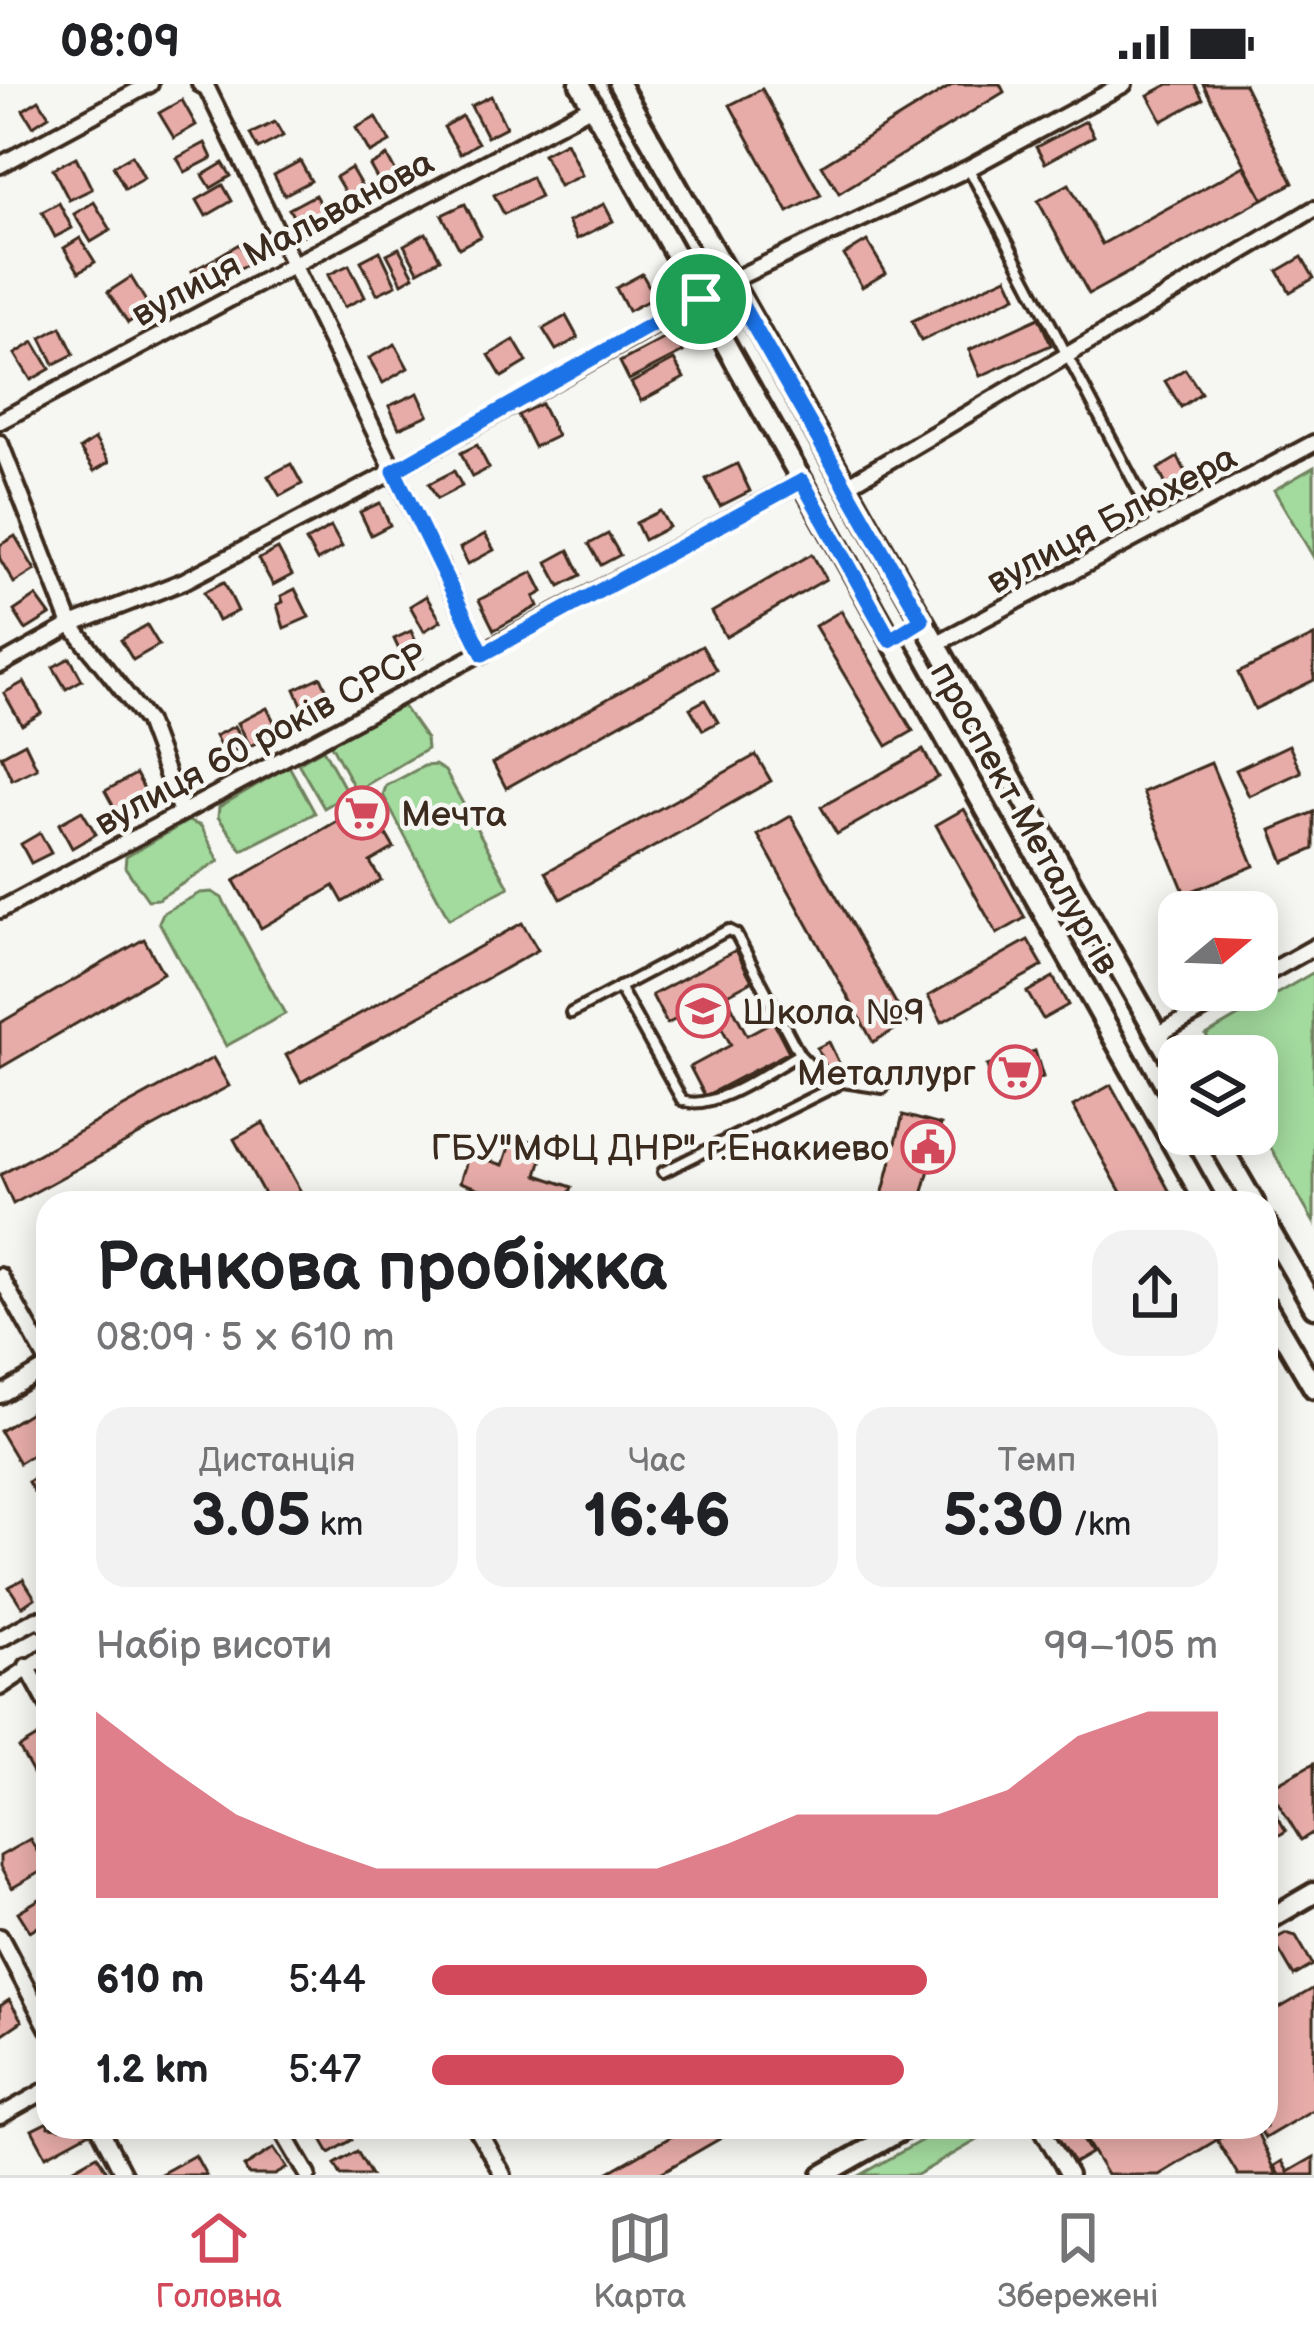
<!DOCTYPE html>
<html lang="uk">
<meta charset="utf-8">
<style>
body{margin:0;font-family:"Balsamiq Sans",sans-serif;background:#f2f2f2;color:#202124;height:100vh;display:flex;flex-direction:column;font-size:45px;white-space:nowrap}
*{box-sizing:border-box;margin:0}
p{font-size:39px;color:#757577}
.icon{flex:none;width:66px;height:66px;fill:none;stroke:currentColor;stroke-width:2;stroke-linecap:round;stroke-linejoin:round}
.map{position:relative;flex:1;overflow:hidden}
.sheet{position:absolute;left:36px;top:1107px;width:1242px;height:948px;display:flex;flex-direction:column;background:#fff;border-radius:36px;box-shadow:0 6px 30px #0003}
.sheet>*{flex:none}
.needle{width:78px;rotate:71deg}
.tools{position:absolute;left:1158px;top:807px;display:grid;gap:24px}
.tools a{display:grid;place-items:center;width:120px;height:120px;border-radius:24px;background:#fff;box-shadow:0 6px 30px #0003;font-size:60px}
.pin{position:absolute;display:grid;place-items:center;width:102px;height:102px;color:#fff;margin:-51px;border:6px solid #fff;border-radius:50%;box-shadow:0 3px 12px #0007}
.round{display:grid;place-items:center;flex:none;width:126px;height:126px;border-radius:36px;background:#f2f2f2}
.head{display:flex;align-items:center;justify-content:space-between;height:204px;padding:0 60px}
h1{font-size:66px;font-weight:700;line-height:90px}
.metrics{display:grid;grid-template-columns:repeat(3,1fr);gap:18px;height:204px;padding:12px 60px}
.metrics div{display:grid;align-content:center;border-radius:30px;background:#f2f2f2;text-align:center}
.metrics b{font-size:60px;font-weight:700}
.metrics small{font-size:33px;font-weight:400}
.metrics p{font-size:33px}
.chart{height:336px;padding:24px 60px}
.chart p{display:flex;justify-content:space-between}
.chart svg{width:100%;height:216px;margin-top:12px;fill:#d1495b;opacity:.7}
ul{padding:0 60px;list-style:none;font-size:39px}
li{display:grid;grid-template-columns:192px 144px 1fr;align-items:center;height:90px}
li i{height:30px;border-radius:15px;background:#d1495b}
.status{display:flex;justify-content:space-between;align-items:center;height:84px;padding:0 60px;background:#fff;direction:ltr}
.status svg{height:33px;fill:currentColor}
.tabs{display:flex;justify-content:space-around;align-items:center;height:168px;border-top:3px solid #e0e0e0;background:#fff;font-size:33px;color:#757577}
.tabs a{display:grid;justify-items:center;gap:6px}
.tabs .active{color:#d1495b}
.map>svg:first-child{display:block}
</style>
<div class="status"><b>08:09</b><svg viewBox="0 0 49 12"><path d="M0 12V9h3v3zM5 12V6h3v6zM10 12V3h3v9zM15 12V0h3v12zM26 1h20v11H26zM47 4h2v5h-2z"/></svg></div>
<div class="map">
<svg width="1314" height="2091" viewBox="0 0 1314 2091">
<rect width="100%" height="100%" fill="#f6f6f2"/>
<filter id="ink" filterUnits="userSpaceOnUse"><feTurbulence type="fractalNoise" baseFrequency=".00833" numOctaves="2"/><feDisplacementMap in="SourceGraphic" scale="24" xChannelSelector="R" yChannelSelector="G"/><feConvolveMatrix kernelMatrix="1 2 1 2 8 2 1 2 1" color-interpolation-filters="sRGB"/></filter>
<g filter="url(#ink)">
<!-- green -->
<g fill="#a3da9e" stroke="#6f825e" stroke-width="3">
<polygon points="1314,383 1314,474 1274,406"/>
<polygon points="403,622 426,655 427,665 356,707 330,659"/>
<polygon points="323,665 348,710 324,724 298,679"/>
<polygon points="435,681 445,687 509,803 449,835 383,711 386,702 424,682"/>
<polygon points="289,682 315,729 242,766 218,733 219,723"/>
<polygon points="188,737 201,742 219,777 158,815 148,816 125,783 126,773"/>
<polygon points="212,808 222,814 285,930 226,962 159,838 163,829 200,809"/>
<polygon points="1314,888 1314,1139 1257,1040 1257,972 1218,972 1206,951"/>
<polygon points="945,2043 1000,2043 917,2091 861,2091"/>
</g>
<!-- building -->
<g fill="#e7aca8" stroke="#3b2a1e" stroke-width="3">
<polygon points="954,0 1000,0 1004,8 839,109 822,81"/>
<polygon points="1169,0 1195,0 1203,15 1162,37 1148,11"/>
<polygon points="1203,0 1244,0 1293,99 1263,115"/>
<polygon points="762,5 821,111 788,128 730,21"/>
<polygon points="491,12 506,43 487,53 471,22"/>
<polygon points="39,16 49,32 33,42 23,26"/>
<polygon points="182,16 196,41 174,54 159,29"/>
<polygon points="462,32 478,59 460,70 444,43"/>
<polygon points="376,33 390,58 370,69 356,44"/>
<polygon points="1086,37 1094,52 1045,79 1036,63"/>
<polygon points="275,38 283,52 258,65 250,50"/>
<polygon points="566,58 582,91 559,102 543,70"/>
<polygon points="205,59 212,74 185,88 177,74"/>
<polygon points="132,71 144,94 125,105 113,82"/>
<polygon points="387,72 401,98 384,107 370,82"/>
<polygon points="76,73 92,105 69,116 53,85"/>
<polygon points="300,77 311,97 284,111 274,91"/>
<polygon points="223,79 231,92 211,104 203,91"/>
<polygon points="1244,82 1263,115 1089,210 1038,117 1069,100 1102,160"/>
<polygon points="351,84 369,115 354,124 336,93"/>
<polygon points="531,93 540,113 504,130 494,111"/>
<polygon points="223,101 232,117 206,132 197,116"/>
<polygon points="315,111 330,137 304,151 289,125"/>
<polygon points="94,118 111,146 91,158 74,130"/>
<polygon points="59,119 72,144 55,153 42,128"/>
<polygon points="465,120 481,152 459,164 442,131"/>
<polygon points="604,120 613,137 577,155 568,138"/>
<polygon points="426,149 440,175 418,187 404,161"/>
<polygon points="80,154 95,178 79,188 64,164"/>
<polygon points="867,157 886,189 862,203 844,171"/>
<polygon points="239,160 250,179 228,191 217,173"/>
<polygon points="399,164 414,192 402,199 387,170"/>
<polygon points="380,167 396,201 377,210 361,177"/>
<polygon points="1302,173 1314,194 1290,208 1278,187"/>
<polygon points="214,175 225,195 203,207 192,187"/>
<polygon points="349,181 365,213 344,223 328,191"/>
<polygon points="642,190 655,213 628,227 616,204"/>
<polygon points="131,193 150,224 128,239 108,208"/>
<polygon points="1007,193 1016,212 921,257 912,237"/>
<polygon points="566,232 578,254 556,266 543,245"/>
<polygon points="1039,234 1051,261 980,292 969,266"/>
<polygon points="61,243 74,270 54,280 41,254"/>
<polygon points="673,250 683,268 629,296 620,278"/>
<polygon points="514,256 527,278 502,293 489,271"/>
<polygon points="34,258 50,285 31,296 15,270"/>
<polygon points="395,260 408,284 383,299 369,274"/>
<polygon points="674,276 684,294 641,317 631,299"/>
<polygon points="1185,285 1201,309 1181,323 1165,297"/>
<polygon points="418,309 428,331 399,344 389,322"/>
<polygon points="541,320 557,352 534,363 518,331"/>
<polygon points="95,355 109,378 94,387 80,365"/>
<polygon points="477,361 489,384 472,393 461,369"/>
<polygon points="1178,373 1190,396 1169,407 1158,385"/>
<polygon points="291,380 302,400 280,412 268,392"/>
<polygon points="737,380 750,407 720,422 706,395"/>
<polygon points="454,387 462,402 437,415 429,400"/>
<polygon points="380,419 390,441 371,451 360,428"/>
<polygon points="660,427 669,443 644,456 636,439"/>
<polygon points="331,443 342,463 317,477 306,457"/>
<polygon points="485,450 494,466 468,480 460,464"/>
<polygon points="608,450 620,471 601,481 589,460"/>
<polygon points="15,452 35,486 14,499 0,475 0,461"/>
<polygon points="278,465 292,491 273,501 259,475"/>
<polygon points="569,466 581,491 560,502 547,478"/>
<polygon points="812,470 826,495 726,553 712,528"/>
<polygon points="533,488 543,508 534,513 538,522 494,546 479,516"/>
<polygon points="224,498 238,527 218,537 204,508"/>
<polygon points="295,505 309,533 284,544 277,521 283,518 281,512"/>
<polygon points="36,512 50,531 26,546 14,527"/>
<polygon points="426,512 441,537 424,547 410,522"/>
<polygon points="841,527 913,647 887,662 815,542"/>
<polygon points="147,541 159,561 133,576 121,556"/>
<polygon points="411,547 423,573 406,581 394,555"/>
<polygon points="1314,552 1314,596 1255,625 1238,589"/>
<polygon points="702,562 716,586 506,704 493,679"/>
<polygon points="70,574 82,596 66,605 53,583"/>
<polygon points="321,593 332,618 306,630 295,605"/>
<polygon points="24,598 42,629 22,641 4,609"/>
<polygon points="705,616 718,638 703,646 690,624"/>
<polygon points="267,624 279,647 250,662 238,639"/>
<polygon points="235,642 245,661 225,671 215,652"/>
<polygon points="25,659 37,684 12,696 1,672"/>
<polygon points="1289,661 1301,688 1249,712 1236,686"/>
<polygon points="923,666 938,693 837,750 821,723"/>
<polygon points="756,671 771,697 561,815 546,788"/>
<polygon points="1211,679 1254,782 1185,810 1143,708"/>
<polygon points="136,690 149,714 118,731 105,707"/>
<polygon points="368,719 394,764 370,778 381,796 343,818 334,802 261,844 234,797"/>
<polygon points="964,725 1025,834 997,850 936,741"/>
<polygon points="82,727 96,750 72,764 59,740"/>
<polygon points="1314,728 1314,765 1284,778 1271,746"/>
<polygon points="791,732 907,939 873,958 758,751"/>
<polygon points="40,749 51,769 31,779 21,760"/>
<polygon points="522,839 538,866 301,998 286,971"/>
<polygon points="144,855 163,889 0,984 0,939"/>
<polygon points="1028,856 1043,882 942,938 928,912"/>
<polygon points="736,866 752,897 726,911 747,951 773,937 789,968 705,1012 690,983 731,961 708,918 667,940 652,911"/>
<polygon points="1053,893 1068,921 1043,935 1027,908"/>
<polygon points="829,958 841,983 829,989 817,964"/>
<polygon points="1035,967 1043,993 996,1009 987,982"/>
<polygon points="213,974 229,1002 13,1120 0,1091"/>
<polygon points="1111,1001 1176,1119 1127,1119 1073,1022"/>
<polygon points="903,1031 941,1041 920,1119 880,1119"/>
<polygon points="263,1039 307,1119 269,1119 234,1055"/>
<polygon points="513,1051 546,1062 537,1091 572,1103 566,1119 485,1119 495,1118 497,1111 460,1098 469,1070 503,1081"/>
<polygon points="34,1326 48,1350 48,1361 19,1379 0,1347"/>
<polygon points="48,1386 48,1418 42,1421 28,1398"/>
<polygon points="23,1495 35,1514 22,1523 9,1503"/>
<polygon points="42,1650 48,1660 48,1683 34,1691 19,1664"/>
<polygon points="1314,1679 1314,1748 1301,1756 1269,1704"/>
<polygon points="1266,1713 1286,1747 1266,1759"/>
<polygon points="30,1755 47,1784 12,1804 0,1783 0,1772"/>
<polygon points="48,1810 48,1836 30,1847 18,1828"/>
<polygon points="1286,1849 1296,1852 1313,1881 1294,1892 1273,1856"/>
<polygon points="1314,1904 1314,2025 1265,2054 1258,2043 1266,2043 1266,1932"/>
<polygon points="9,1916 22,1937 0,1952 0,1922"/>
<polygon points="48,2038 48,2043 92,2047 46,2072 32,2046"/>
<polygon points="315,2043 344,2043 352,2056 330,2069"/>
<polygon points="688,2043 740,2043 657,2091 604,2091"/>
<polygon points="1068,2043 1075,2043 1091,2069 1074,2079 1056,2050"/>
<polygon points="1078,2043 1238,2043 1159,2091 1107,2091"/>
<polygon points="1238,2043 1255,2043 1276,2091 1238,2091 1217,2056"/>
<polygon points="274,2064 287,2084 275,2091 249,2091 244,2083"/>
<polygon points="357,2067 371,2091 341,2091 335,2080"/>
<polygon points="97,2071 109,2091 62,2091"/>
<polygon points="195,2071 206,2091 159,2091"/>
<polygon points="1314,2073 1314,2091 1279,2091 1274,2082 1282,2077 1288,2088"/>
</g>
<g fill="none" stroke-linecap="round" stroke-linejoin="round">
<!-- lane casing -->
<g stroke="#3b2a1e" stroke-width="16">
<g id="lane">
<polyline points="969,85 1158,444"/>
<path d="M619,903L682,1016C710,1030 772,985 799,970"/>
<polyline points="571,929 728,846 736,850 799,970 823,995 883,1004"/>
<polyline points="663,1088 837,1001"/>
</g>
</g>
<!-- street casing -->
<g stroke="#3b2a1e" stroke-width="22">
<g id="street">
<polyline points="200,0 207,4 483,570"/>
<polyline points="0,81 150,0"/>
<polyline points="728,198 969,84 1124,0"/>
<polyline points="0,337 592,22"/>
<polyline points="0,359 71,541 147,637 181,728"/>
<polyline points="846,402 1314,125"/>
<polyline points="936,560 1314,359"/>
<polyline points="0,581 71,541 184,497 394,387 701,215"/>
<polyline points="0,826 802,397"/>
<polyline points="1257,895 1314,863"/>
<polyline points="1157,951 1238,906"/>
<polyline points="0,1192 48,1278"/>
<polyline points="0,1311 48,1283"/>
<polyline points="0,1555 37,1535 48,1541"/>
<polyline points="27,1582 48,1621"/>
<polyline points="0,1603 48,1571"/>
<polyline points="0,1853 48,1944"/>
<polyline points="0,2032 48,2005"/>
<polyline points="99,2043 124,2091"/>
<polyline points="280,2043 308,2091"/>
<polyline points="476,2043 503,2091"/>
<polyline points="1041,2043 1069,2091"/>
</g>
</g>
<!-- secondary casing -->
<g stroke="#3b2a1e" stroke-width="27">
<g id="secondary">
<polyline points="580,0 1206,1119"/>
<polyline points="619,0 1179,989"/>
<polyline points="1214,1050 1254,1119"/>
<polyline points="1266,1140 1314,1223"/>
<polyline points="1266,1222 1314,1304"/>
<polyline points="1266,1837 1314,1809"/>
<polyline points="823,2091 907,2043"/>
</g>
</g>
<!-- lane -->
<use href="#lane" stroke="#f6f6f2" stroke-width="8"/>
<!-- street -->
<use href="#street" stroke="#f6f6f2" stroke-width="14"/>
<!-- secondary -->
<use href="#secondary" stroke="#f6f6f2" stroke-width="18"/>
</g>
</g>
<g fill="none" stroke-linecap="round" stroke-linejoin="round" filter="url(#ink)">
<!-- route casing -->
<g stroke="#fff" stroke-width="24">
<polygon id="route" points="728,197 922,536 890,556 802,397 483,570 394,387"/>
</g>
<!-- route -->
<use href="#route" stroke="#1a73e8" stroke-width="15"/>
</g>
<!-- icons -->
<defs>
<g id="supermarket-ring" transform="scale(2.7)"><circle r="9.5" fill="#f6f6f2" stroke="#d1495b" stroke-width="1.5"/><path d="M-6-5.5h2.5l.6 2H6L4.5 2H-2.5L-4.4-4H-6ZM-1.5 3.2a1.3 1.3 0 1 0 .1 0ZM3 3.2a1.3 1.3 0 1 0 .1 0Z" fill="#d1495b"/></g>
<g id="school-ring" transform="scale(2.7)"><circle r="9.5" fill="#f6f6f2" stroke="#d1495b" stroke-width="1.5"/><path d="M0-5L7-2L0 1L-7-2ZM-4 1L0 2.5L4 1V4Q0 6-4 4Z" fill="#d1495b"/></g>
<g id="civic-ring" transform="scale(2.7)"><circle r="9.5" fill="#f6f6f2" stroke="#d1495b" stroke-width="1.5"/><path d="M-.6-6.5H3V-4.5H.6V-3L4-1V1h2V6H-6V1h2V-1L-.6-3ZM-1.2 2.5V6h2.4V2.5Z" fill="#d1495b"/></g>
</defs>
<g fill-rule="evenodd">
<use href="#supermarket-ring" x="362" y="729"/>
<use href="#school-ring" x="703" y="927"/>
<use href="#supermarket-ring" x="1015" y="988"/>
<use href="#civic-ring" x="928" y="1063"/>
</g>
<g text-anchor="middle" stroke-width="9" stroke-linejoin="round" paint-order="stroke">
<!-- street labels -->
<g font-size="36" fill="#3b2a1e" stroke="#f6f6f2">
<text transform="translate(282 153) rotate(-28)" y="13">вулиця Мальванова</text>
<text transform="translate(1111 434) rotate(-28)" y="13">вулиця Блюхера</text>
<text transform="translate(260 654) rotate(-28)" y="13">вулиця 60 років СРСР</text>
<text transform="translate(1026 733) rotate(61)" y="13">проспект Металургів</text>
</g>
<!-- poi labels -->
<g font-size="36" fill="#3b2a1e" stroke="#f6f6f2" text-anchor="start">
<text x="401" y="742">Мечта</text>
<text x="742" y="940">Школа №9</text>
<text x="976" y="1001" text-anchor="end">Металлург</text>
<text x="889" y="1076" text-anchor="end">ГБУ"МФЦ ДНР" г.Енакиево</text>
</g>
</g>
</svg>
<div class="tools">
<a><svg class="needle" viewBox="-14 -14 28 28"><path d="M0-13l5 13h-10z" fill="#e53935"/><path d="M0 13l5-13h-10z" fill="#757577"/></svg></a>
<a><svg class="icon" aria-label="layers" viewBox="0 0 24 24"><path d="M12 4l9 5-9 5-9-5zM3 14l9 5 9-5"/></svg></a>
</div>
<div class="pin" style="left:701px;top:215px;background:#1e9e55"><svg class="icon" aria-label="arrive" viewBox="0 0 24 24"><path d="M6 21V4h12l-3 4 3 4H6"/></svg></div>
<section class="sheet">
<div class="head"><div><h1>Ранкова пробіжка</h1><p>08:09 · 5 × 610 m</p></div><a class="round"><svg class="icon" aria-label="share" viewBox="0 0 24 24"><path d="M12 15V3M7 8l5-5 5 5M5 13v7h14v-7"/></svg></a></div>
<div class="metrics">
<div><p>Дистанція</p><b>3.05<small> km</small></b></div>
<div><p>Час</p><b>16:46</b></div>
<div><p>Темп</p><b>5:30<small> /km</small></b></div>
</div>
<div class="chart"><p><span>Набір висоти</span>99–105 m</p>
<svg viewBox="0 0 160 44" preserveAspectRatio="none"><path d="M0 44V6L10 17L20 27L30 33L40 38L50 38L60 38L70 38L80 38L90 33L100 27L110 27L120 27L130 22L140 11L150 6L160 6V44z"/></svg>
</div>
<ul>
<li><b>610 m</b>5:44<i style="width:63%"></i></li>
<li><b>1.2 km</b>5:47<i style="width:60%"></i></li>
</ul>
</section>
</div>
<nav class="tabs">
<a class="active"><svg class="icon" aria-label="home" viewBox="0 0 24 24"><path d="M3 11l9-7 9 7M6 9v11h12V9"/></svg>Головна</a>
<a><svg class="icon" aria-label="map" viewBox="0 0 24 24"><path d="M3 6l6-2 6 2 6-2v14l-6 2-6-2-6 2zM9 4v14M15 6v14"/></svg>Карта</a>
<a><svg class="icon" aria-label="saved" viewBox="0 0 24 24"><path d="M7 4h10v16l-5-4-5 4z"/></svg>Збережені</a>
</nav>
